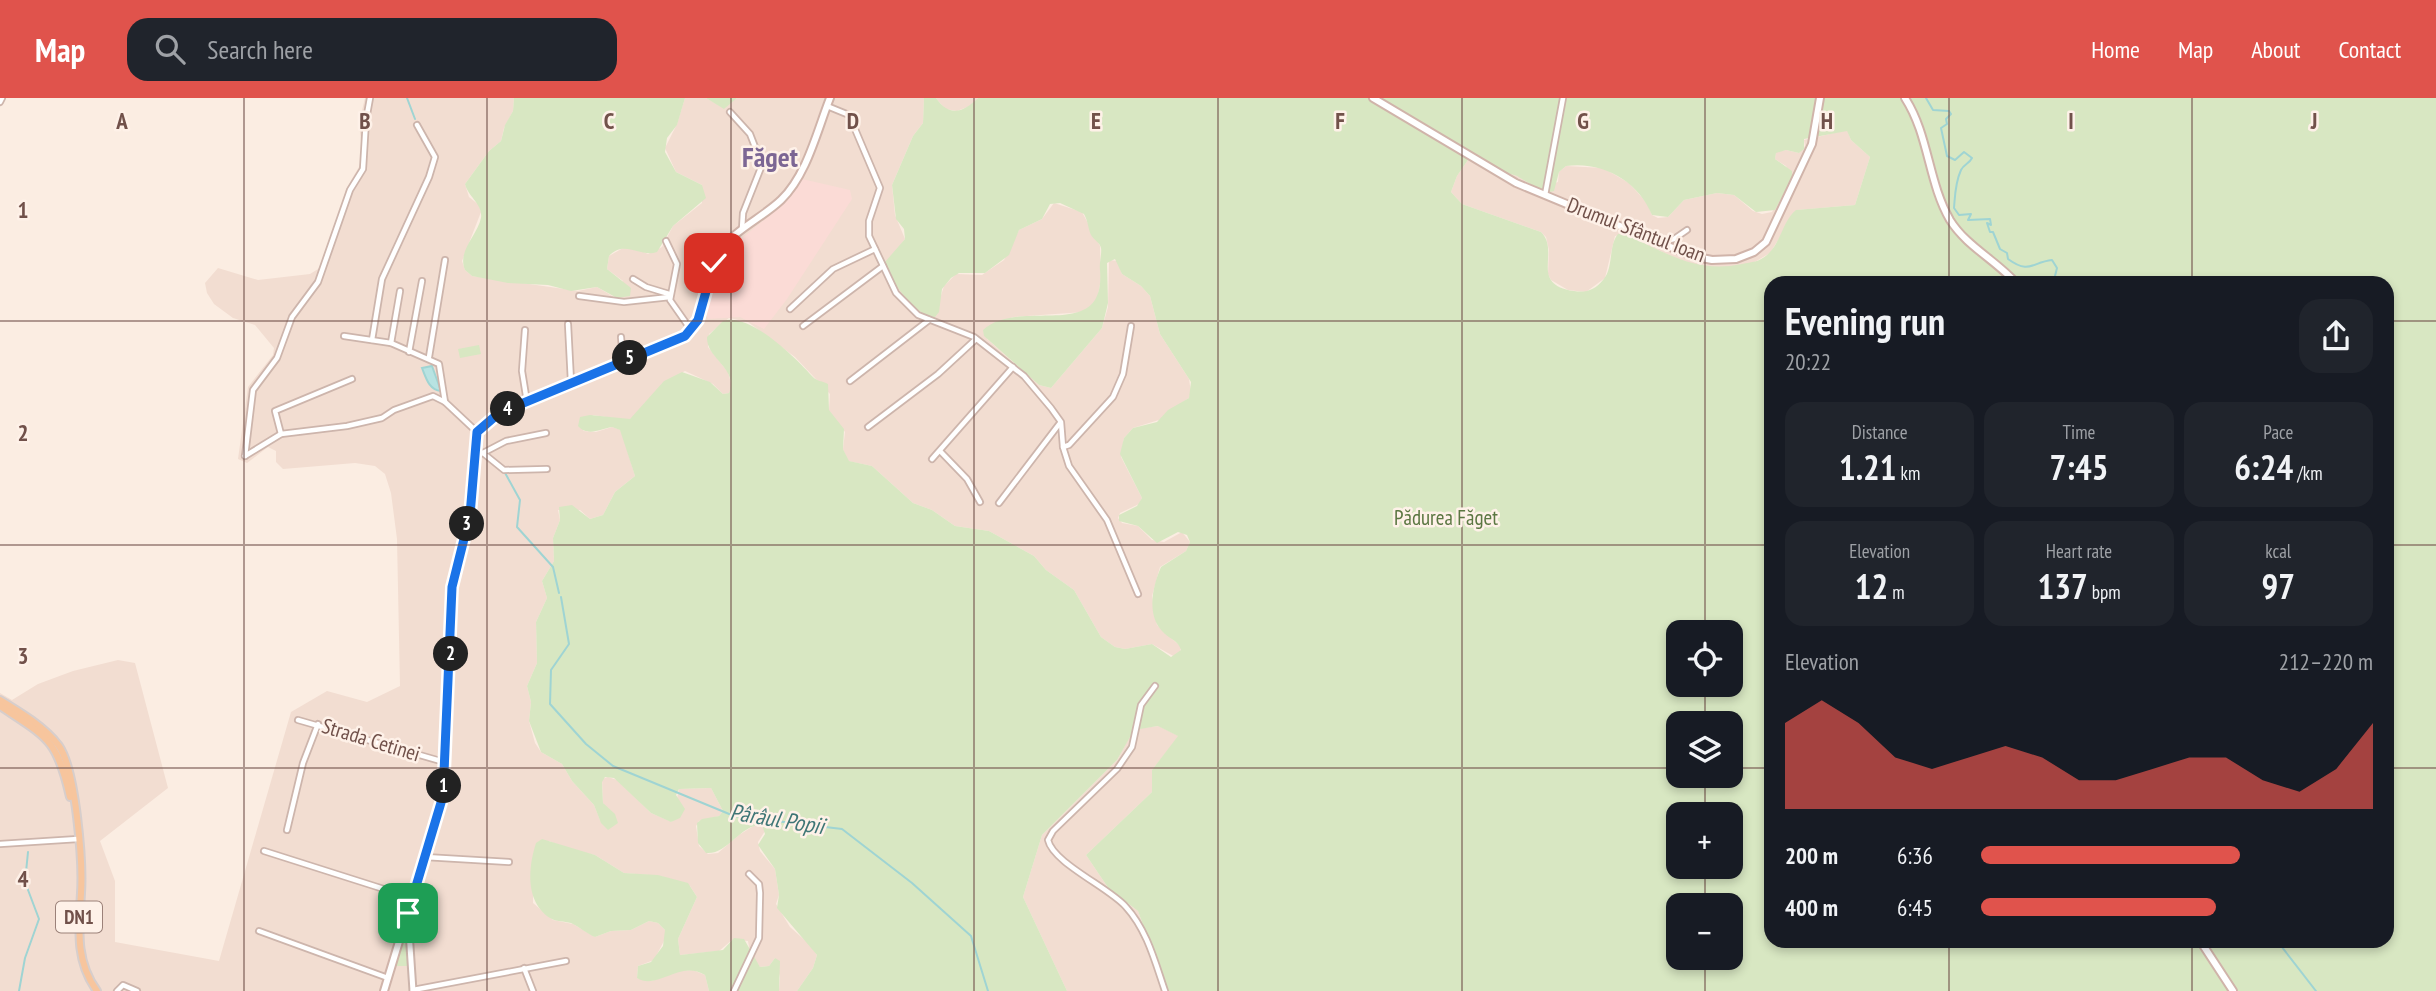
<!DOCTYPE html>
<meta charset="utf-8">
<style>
body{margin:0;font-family:"PT Sans Narrow",sans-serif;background:#20242c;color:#f1f3f6;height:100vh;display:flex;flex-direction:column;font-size:26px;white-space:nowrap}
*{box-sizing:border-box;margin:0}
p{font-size:23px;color:#9ea1a6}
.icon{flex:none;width:38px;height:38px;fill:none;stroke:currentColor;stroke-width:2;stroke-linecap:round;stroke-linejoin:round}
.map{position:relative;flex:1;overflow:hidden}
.drawer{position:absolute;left:1764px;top:178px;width:630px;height:672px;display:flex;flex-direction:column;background:#171b24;border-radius:21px;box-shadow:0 4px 10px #0003}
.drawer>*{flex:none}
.controls{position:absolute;left:1666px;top:522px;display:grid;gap:14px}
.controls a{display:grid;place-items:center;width:77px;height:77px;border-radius:14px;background:#171b24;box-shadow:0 4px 10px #0003;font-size:35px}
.pin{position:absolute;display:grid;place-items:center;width:60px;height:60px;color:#fff;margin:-30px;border-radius:14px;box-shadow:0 4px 10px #0006}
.km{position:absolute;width:35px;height:35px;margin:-18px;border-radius:50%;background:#222;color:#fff;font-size:19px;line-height:35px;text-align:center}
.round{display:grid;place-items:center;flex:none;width:74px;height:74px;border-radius:21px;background:#20242c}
.head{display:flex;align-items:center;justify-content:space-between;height:119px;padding:0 21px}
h1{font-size:38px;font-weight:600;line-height:52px}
.metrics{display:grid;grid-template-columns:repeat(3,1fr);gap:10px;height:119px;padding:7px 21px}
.metrics div{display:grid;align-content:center;border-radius:18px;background:#20242c;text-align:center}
.metrics b{font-size:35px;font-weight:600}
.metrics small{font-size:19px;font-weight:400}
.metrics p{font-size:19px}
.chart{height:196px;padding:14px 21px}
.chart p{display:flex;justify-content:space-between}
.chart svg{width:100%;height:126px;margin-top:7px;fill:#e0534c;opacity:.7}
ul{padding:0 21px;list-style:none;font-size:23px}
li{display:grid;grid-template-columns:112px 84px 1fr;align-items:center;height:52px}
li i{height:18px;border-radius:9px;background:#e0534c}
header{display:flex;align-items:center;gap:42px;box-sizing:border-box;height:98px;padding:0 35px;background:#e0534c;color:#fff}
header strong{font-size:33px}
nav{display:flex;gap:38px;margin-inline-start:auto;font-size:24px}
.search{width:490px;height:63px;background:#20242c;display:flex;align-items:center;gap:18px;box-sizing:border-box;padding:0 24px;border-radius:21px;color:#9ea1a6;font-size:26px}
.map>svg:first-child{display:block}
</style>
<header>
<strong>Map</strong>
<div class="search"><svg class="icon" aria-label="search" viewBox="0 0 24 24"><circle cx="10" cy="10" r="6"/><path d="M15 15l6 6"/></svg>Search here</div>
<nav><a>Home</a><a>Map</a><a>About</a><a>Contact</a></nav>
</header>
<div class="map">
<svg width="2436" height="893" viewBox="0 0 2436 893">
<rect width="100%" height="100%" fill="#fbede2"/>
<!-- residential -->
<g fill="#f2ddd1">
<polygon points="365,0 514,0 513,13 504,30 501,43 489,53 465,86 469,99 479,107 481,114 462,163 465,172 472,178 578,193 597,189 614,199 623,183 607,171 609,158 623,150 635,150 648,156 662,149 673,128 702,105 702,87 676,74 665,50 677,26 685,0 706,0 724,10 737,0 924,0 923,25 913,38 892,87 895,117 905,141 885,167 893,182 922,216 939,204 944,188 956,176 982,177 1004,162 1019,132 1042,121 1054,105 1082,114 1100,148 1101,181 1097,202 1084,214 1013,219 998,225 987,241 1039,287 1051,290 1102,230 1108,209 1109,162 1118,163 1122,176 1141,188 1150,198 1160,236 1189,281 1191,294 1189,300 1166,315 1162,321 1133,330 1124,340 1121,359 1142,400 1139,406 1120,415 1118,420 1122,425 1138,428 1152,442 1164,444 1182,434 1190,444 1186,453 1160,469 1152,498 1157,527 1181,549 1180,555 1175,559 1152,546 1125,551 1115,549 1101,539 1074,492 1046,472 1034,458 989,433 955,428 932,412 913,405 872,368 848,363 843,351 845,334 829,313 830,296 795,259 748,224 729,220 709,236 708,249 728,274 732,289 729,295 723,296 713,286 685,273 664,284 633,320 627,322 593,317 583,333 596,334 612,329 621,332 635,378 615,394 603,417 590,421 580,412 558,412 560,422 553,440 554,463 542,483 547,500 536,524 537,565 527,588 531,604 529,623 535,645 541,654 562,666 572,683 594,707 600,722 606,711 603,705 602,681 608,679 617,682 651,715 672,724 679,691 711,690 723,713 719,718 699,723 696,728 699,748 708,756 718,755 739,737 755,727 762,727 765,733 758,744 760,753 775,771 779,797 776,806 790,829 809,846 817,857 813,870 797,893 779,893 780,879 775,860 769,868 760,869 750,855 748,843 732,842 719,853 680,857 678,841 697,799 690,788 661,778 624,775 595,757 568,751 549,743 533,757 533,805 553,822 573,826 595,839 611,833 631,832 649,823 658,825 665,832 665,841 654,862 638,868 637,880 652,883 676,873 693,872 705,877 709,893 0,893 0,595 12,602 38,586 73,573 118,562 135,565 168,690 100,743 115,783 115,844 219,863 291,614 327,593 367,604 400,588 397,441 391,395 385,376 375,368 355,365 283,371 276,364 276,353 268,349 247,365 238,361 248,289 273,257 274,250 255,227 233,220 214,206 207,195 205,185 218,170 258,182 310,176 318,171 325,163 342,115 346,91 363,62 359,25"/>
<polygon points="936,0 978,0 970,8 957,13 945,11"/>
<polygon points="1847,32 1851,42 1870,59 1855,107 1797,112 1770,155 1753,165 1733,170 1719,171 1688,166 1624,136 1615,138 1605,180 1586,194 1568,192 1551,182 1548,176 1549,152 1546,139 1541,134 1462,106 1451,94 1457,78 1472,56 1497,72 1520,79 1536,91 1558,84 1559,74 1566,68 1603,70 1629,85 1647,105 1652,117 1658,120 1668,119 1684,102 1717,95 1734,97 1753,113 1762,116 1772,114 1792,79 1786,68 1775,61 1776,54 1786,52 1799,55 1805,48 1804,42"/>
<polygon points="1159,628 1179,638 1152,672 1152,694 1086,757 1109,791 1138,813 1167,893 1067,893 1023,799 1042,737 1117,662 1134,631"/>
</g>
<!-- commercial -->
<polygon fill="#fbdbd6" points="802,81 850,92 852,101 787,201 764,231 740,219 708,221 705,212 708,192 724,155 786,104"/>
<!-- green -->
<g fill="#d8e7c2" fill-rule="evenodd">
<path d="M514,0H685L677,27L667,40L665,54L676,74L702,87L706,100L673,128L657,154C640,160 625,141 609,158L607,171L631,190L630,198L617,200L597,189L571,193L548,187L508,185L472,178L465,172C457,153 477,138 481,120C483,106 468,99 465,86L489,53L501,43L505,27L513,13Z"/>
<polygon points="706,0 737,0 724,11"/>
<path d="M924,0H936C949,19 963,15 978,0H2436V893H1167L1138,813L1109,791L1086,757L1152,694V672L1178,638L1158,628L1134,632L1117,662L1042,737L1023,799L1067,893H797L813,870L817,857L777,810L779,797L775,771L758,747L765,736L762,727C740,726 728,757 706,755L698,745L697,725L702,721L719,718L723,713L711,690L679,691L676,697L685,711L680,720L671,724L651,715L614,680L605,679L602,684L603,705L615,716L618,725L608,732L601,725L594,707L572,683L562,666L541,654L529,623L531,604L527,588L537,565L536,524L547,500L542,483L554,463L553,440L560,422L559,409L572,407L590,421L603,417L615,394L635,378L620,332L612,329C600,331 588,339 578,328L580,319L590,317L630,321L664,283L682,274L710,284L723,296L729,295C739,270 706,261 707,239L723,223C749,213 797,261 813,279C816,283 823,283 828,286L829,312L844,331L843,351L849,363L872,368L913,405L932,412L955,428L989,433L1034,458L1046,472L1074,492L1101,539L1115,549L1125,551L1152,546L1171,559L1181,552C1178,542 1169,541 1162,533C1146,516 1153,487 1161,469L1186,453L1190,444L1187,437L1178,434L1157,445L1138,428L1119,423V417L1137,408L1142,400L1120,356L1124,340L1133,330L1157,324L1168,312L1189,300L1191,284L1160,236L1150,198L1141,188L1122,176L1115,161L1107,165L1108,205L1102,230L1051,290L1039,287L984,238L983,232C1020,198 1106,247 1100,172C1099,165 1102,156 1101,150C1100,145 1094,142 1091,137C1088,130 1088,123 1084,116L1060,105L1050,106L1042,121L1019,132L1009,157L985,175H959L951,180L942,191L939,214L935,219C917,220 888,181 885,164L905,141L904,131L896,121L892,87L913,38L923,25ZM1847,33L1851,42L1870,59L1855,107L1796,112C1783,122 1781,145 1767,157C1759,164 1752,164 1742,166C1695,176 1666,154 1624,136H1618C1608,148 1614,170 1603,182C1595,192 1586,195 1574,193C1528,186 1561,154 1541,134L1462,106L1451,94L1457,78L1472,56L1497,72L1517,78L1545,95L1554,93L1559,74L1566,68C1603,63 1638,83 1652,117L1668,119L1684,102L1717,95L1734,97L1756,114L1775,112L1792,79V73L1775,61L1776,55L1786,52L1799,55L1804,51V41ZM1771,186H2387V844H1771ZM1678,534H1731V586H1678ZM1678,625H1731V677H1678ZM1678,716H1731V768H1678ZM1678,807H1731V859H1678Z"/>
<polygon points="479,247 481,256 460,260 458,251"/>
<path d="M542,741L595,757L624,775L658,777L688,785L697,799L678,841L680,857L723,852L734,840L744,841L760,869L769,868L775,860L780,863L779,893H709L705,877C679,861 658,893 637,880L638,868L651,864L663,848L665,832L658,825L649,823L631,832L611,833L595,839C587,836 580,829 571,825C564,823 556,824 550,820C525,804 528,770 536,745Z"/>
<polygon points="405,837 408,838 409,868 396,868"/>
</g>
<!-- water -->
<path fill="#b8e3e2" stroke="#9fd4d3" stroke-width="2" d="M432,268L441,293C429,292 426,280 422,270Z"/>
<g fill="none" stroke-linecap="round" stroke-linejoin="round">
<!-- stream -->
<g stroke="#9fd4d3" stroke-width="2">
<polyline points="407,0 415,21"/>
<path d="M1926,0L1933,12L1949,13L1951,16L1946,21L1947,26L1941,30L1947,58L1955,62L1964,54L1972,60C1969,66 1964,66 1961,72C1955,85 1955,98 1954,110L1959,117L1971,116L1968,122L1990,121L1991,127L1987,125L1990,134H1993L2000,151L2007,155L2008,161C2030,177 2032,164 2052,162L2057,170L2054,182L2060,186"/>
<polyline points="504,373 520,402 517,429 553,469 559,495"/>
<polyline points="561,499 569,546 551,572 550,606 586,646 613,668 734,718 842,731 912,785 971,838 988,893"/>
<polyline points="2278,844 2316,893"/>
<polyline points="19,893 25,860 39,821 25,784 28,754"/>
</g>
<!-- minor casing -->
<g stroke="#cdb5ac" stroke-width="8">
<g id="minor">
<polyline points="0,4 2,0"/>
<polyline points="827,8 849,17 880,90 869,123 869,138 896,195 918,217 974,239 1024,278 1051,310 1061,324 1063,349 1069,368 1107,422 1138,496"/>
<polyline points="730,14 750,36 762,67 743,115 742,131"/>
<polyline points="1545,97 1563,0"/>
<polyline points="666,143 677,166 670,202 691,232"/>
<polyline points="1661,144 1674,141 1687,132"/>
<polyline points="633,181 646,189 669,196"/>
<polyline points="579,198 624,204 670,199"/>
<polyline points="790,211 833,171 875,151"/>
<polyline points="568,226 571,284"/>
<polyline points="803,228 883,168"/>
<polyline points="525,232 522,273 527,304"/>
<polyline points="344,238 391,245 439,266 445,304"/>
<polyline points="621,239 623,262"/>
<polyline points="372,242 382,181 429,79 435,59 417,27"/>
<polyline points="391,245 400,193"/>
<polyline points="409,254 422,183"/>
<polyline points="429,259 445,162"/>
<polyline points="850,283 929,222"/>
<polyline points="868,329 938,276 976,241"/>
<polyline points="281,336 275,313 352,281"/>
<polyline points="1063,349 1069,347 1113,299 1123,276 1131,228"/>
<polyline points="940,353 967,381 980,404"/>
<polyline points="483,355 504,372 547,371"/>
<polyline points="474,356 483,355 506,343 546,335"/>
<polyline points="245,358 253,292 277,260 292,219 318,184 350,92 363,71 366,22 370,0"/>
<polyline points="245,358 281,336 347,328 382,320 394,312 433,298 445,304 477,334"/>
<polyline points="932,361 1013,269"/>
<polyline points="999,405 1060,325"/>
<path d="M1155,588L1141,607L1132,649L1117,671L1053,733L1048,742C1053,765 1110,790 1126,809C1147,832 1155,864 1165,893"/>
<polyline points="298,622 444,664"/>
<polyline points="287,732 303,665 318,626"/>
<polyline points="0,746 78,741"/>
<polyline points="264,753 412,800"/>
<polyline points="425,759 509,764"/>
<polyline points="259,833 388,880"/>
<polyline points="524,870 533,893"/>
<polyline points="413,892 566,863"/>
<polyline points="117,893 123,887 137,893"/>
<polyline points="734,893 759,840 760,795 759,786 749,776"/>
</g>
</g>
<!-- tertiary casing -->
<g stroke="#cdb5ac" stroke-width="9">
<polyline id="tertiary" points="404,827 409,833 413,893"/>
</g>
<!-- secondary casing -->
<g stroke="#d0b4aa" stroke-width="10">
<g id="secondary">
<polyline points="1373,0 1516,85 1692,158 1712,162 1736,161 1754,154 1766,144 1812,46 1820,0"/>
<path d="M1905,0C1929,37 1928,84 1950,122C1966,148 1997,163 2017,186"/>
<polyline points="2201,844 2233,893"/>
<path d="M384,893L443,698L452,490L470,417L477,334L499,315L685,238C708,215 702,181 719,154C734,132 762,120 781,102C807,77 817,33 830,0"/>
</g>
</g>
<!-- primary casing -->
<g stroke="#d7cecc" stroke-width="10">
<g id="primary">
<path d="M0,602C20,614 45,629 59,648C76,673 83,765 81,795C79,831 75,863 97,893"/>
<path d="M0,608C48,640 57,641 70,699"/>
</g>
</g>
<!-- minor -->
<use href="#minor" stroke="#fff" stroke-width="4.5"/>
<!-- tertiary -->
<use href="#tertiary" stroke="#fff" stroke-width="5"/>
<!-- secondary -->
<use href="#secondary" stroke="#fff" stroke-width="6"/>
<!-- primary -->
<use href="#primary" stroke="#f7c59d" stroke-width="6"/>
</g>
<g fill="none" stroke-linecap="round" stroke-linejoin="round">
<!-- route casing -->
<g stroke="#fff" stroke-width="14">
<polyline id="route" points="408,815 443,698 452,489 470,417 477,334 499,315 685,238 698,222 714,165"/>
</g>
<!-- route -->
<use href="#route" stroke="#1a73e8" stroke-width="9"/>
</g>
<!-- grid -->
<path fill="none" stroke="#71514a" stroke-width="2" stroke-opacity="0.55" d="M244,0V893M487,0V893M731,0V893M974,0V893M1218,0V893M1462,0V893M1705,0V534M1949,0V186M2192,0V186M0,223H1771M2387,223H2436M0,447H1771M2387,447H2436M1705,586V625M0,670H1678M1731,670H1771M2387,670H2436M1705,677V716M1705,768V807M1949,844V893M2192,844V893M1705,859V893"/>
<g text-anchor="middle" stroke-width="5" stroke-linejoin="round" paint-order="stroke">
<!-- shield labels -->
<rect fill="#fef1e8" stroke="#9b8179" stroke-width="2" x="56" y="803.5" width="46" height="31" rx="5"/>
<g font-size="19" font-weight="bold" fill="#71514a">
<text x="79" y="826">DN1</text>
</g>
<!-- street labels -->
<g font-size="21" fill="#71514a" stroke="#fef1e8">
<text transform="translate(1636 132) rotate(21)" y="7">Drumul Sfântul Ioan</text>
<text transform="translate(371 642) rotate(17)" y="7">Strada Cetinei</text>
</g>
<!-- park labels -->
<g font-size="21" fill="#5b7742" stroke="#fef1e8">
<text x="1446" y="427">Pădurea Făget</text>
</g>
<!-- water labels -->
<g font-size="23" font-style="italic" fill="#3f7676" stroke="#fef1e8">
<text transform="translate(777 721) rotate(9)" y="8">Pârâul Popii</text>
</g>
<!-- district labels -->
<g font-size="28" font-weight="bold" fill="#7c6694" stroke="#fef1e8">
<text x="770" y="69">Făget</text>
</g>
</g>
<g font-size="23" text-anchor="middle" font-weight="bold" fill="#71514a" stroke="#fef1e8" stroke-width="5" stroke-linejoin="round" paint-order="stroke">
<text x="122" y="31">A</text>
<text x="365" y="31">B</text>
<text x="609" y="31">C</text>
<text x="853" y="31">D</text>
<text x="1096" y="31">E</text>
<text x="1340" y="31">F</text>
<text x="1583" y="31">G</text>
<text x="1827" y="31">H</text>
<text x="2071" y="31">I</text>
<text x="2314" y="31">J</text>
<text x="23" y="120">1</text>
<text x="23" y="343">2</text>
<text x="23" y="566">3</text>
<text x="23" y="789">4</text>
</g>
</svg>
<div class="controls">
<a><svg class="icon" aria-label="locate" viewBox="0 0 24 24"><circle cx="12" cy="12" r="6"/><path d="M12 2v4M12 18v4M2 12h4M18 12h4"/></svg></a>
<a><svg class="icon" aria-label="layers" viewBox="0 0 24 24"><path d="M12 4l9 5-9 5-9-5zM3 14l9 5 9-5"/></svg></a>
<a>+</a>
<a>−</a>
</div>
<div class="pin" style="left:408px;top:815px;background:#1e9e55"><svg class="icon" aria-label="arrive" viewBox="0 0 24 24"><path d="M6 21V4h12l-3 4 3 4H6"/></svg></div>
<div class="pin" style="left:714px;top:165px;background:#d93025"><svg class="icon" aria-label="check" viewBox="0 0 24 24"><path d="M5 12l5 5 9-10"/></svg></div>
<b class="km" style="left:444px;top:688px">1</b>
<b class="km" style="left:451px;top:556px">2</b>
<b class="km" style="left:467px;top:426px">3</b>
<b class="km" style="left:508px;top:311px">4</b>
<b class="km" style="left:630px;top:260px">5</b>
<section class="drawer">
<div class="head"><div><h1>Evening run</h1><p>20:22</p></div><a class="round"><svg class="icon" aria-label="share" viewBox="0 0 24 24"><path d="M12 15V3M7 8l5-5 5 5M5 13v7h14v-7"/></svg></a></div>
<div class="metrics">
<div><p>Distance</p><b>1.21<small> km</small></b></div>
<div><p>Time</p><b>7:45</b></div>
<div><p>Pace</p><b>6:24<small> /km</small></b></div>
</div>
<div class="metrics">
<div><p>Elevation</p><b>12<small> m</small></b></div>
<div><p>Heart rate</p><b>137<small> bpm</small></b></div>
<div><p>kcal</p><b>97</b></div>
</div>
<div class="chart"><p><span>Elevation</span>212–220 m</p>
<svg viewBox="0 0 160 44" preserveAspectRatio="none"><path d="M0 44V14L10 6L20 14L30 26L40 30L50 26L60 22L70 26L80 34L90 34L100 30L110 26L120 26L130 34L140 38L150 30L160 14V44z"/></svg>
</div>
<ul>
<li><b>200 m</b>6:36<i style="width:66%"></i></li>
<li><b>400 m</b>6:45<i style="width:60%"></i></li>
</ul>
</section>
</div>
